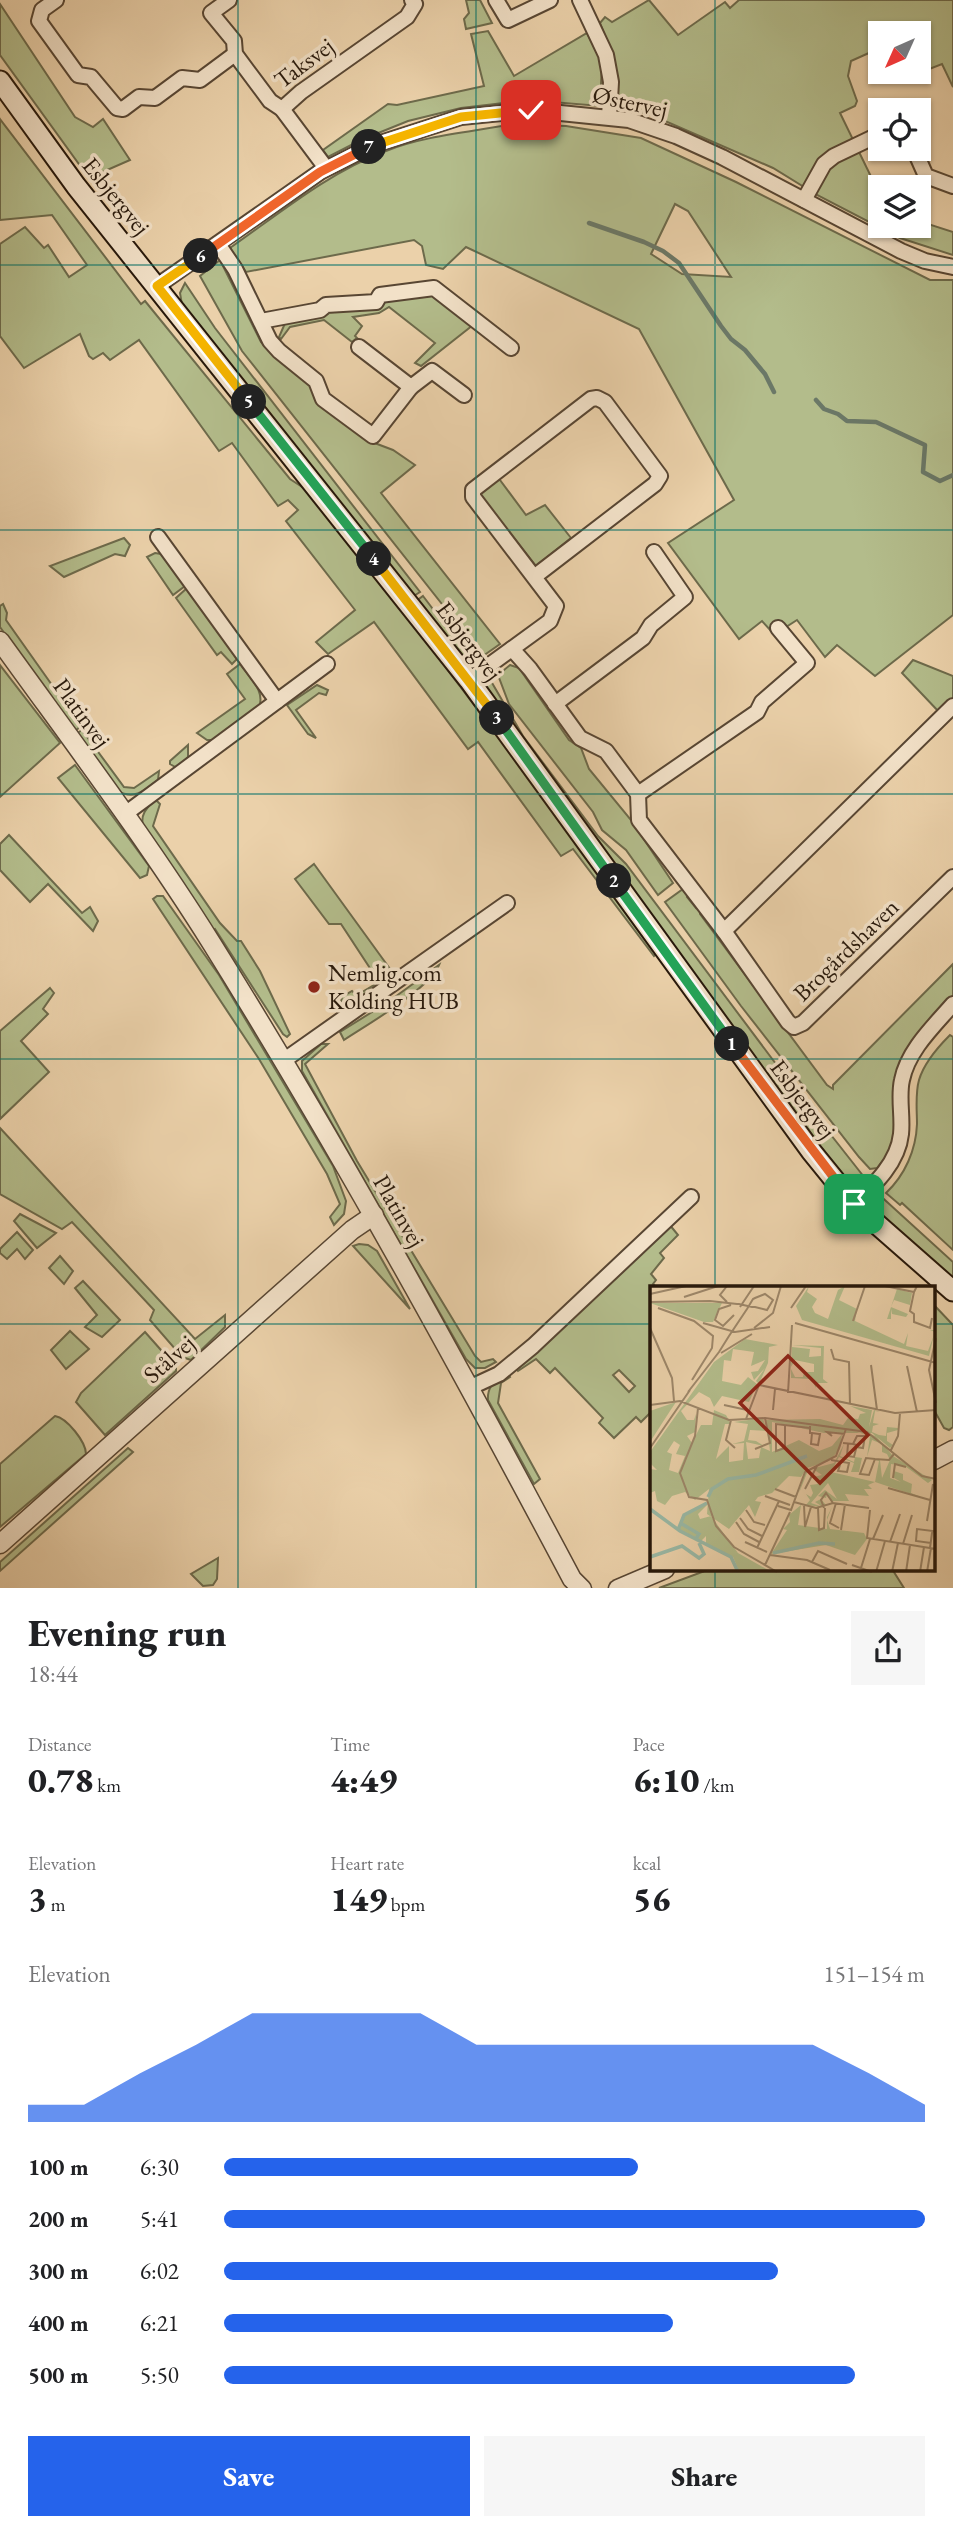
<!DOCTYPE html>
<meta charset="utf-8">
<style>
body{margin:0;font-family:"EB Garamond",serif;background:#f6f6f6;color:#202124;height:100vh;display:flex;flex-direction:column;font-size:26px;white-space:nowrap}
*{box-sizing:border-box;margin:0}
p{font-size:23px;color:#757577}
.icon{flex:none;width:38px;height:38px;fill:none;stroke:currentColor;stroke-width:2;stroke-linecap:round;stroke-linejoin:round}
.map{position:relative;height:1588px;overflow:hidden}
.drawer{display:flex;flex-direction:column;background:#fff;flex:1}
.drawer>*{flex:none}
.needle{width:46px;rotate:225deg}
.controls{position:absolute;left:868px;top:21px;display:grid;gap:14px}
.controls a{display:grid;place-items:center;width:63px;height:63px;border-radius:0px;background:#fff;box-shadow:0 2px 5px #0004;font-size:35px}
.pin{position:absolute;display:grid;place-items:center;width:60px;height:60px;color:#fff;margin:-30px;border-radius:14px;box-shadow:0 4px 10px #0006}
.km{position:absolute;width:35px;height:35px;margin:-18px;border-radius:50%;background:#222;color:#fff;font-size:19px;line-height:35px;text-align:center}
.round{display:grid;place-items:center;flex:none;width:74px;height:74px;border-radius:0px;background:#f6f6f6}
.headline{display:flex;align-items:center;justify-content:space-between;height:119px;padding:0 28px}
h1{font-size:38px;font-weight:800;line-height:52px}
.stats{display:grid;grid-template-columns:repeat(3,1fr);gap:10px;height:119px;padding:7px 28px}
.stats div{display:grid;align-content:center}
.stats b{font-size:35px;font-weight:800}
.stats small{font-size:19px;font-weight:400}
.stats p{font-size:19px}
.chart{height:196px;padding:14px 28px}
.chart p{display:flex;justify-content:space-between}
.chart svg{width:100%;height:126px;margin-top:7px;fill:#2563eb;opacity:.7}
.primary-button{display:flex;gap:14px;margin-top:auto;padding:14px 28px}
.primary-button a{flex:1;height:80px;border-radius:0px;background:#2563eb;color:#fff;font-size:28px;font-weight:800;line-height:80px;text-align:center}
.primary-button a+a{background:#f6f6f6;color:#202124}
ul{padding:0 28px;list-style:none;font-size:23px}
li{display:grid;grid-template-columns:112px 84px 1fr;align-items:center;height:52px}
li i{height:18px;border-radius:9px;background:#2563eb}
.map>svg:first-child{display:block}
</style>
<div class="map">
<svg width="953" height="1589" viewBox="0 0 953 1589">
<rect width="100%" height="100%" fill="#ebd1aa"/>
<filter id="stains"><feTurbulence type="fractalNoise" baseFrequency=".00286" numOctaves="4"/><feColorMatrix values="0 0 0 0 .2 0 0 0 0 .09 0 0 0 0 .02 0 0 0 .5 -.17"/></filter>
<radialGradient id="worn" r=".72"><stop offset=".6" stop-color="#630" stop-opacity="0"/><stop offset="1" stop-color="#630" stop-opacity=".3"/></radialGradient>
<!-- green -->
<g fill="#b3bc8b" stroke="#6d6a4b" stroke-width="2" fill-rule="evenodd">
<polygon points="466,0 480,0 492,23 466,29 464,19 469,13"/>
<path d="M649,0L678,35L725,2L730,8L739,0H953V87L942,64L919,73V33H880V48L851,61L848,76L857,101L855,106L840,113L880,195V226H919V221L953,232V255L900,238L817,195L773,168L649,114L615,108C618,68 614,59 600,23L605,17L612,22Z"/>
<polygon points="0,4 75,117 93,127 103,119 130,160 89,178 0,55"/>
<polygon points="488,31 514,76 587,33 602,62 600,106 528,100 461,108 408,121 361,140 328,157 323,150 388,104 397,105 484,86 471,34"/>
<polygon points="0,119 141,304 145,301 290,479 316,496 521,767 657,953 654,956 573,849 561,856 478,742 468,749 374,622 328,654 316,642 355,610 286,521 298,510 288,500 278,506 232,443 219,451 139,340 110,360 103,353 93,359 89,356 80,334 24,368 0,336 0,244 25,227 44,248 48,245 69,277 87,265 52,215 0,220"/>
<path d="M513,124L566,126L641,138L736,182L930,280H953V615L875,676L837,645L825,657L797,620L786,627L781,623L772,632L762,621L739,639L668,543L734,500L639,329L466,247L443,269L426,265L422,246L414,240L246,272L230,248C280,213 329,172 386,151C426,135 472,132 513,124ZM675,204L688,211L731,277L682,274L651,254Z"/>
<polygon points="220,260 261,342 312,383 315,400 372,442 393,450 415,465 381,493 500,644 483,656 242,351 200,276"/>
<polygon points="185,283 215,328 420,592 412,597 182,305 180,293"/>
<polygon points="432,294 473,325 421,366 415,363 435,343 389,307 379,313 353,317 362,326 355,336 357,338 352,342 324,320 290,327 281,339 279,337 286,321 326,315 329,311"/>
<polygon points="497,476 526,515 545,505 571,538 536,566 480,495"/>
<polygon points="124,538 130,545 125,556 115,554 64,577 50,566"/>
<polygon points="155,553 161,554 185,586 173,595 147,557"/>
<polygon points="187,588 237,659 232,664 221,652 217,655 176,598"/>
<polygon points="423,596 470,658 479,666 471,668 415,602"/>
<polygon points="3,604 7,613 6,620 81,726 75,731 0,627 0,606"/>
<polygon points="913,660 953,676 953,701 940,713 902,673"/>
<path d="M240,664C250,678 267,692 258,710L214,740H207L197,733L245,699L227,674Z"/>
<polygon points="0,665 60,743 0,797"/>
<polygon points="510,665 519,668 569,740 581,748 589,769 631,820 673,883 658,895 626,850 602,830 593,812 509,704 498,675"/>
<polygon points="488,676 523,736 598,836 626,864 794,1088 868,1182 859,1184 849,1182 810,1135 481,690"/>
<polygon points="317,685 328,690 326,695 319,693 296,710 316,738 308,734 287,705"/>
<path d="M82,730L124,787L134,788L159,771L158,780C144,791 135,800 117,791L76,734Z"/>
<polygon points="188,745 188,757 177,768 170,764 170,761"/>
<polygon points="75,765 149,866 147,875 140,878 58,778"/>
<path d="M155,799L160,804L153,826L220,923L237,941H241L260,971L290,1034L287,1037L283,1034L215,929L213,930L143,825C140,814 148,807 155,799Z"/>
<polygon points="9,835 82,913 90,907 98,921 93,931 48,884 30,902 0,870 0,844"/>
<polygon points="314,864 393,973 393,980 357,1005 345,1008 340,1006 342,997 352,991 357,995 379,982 341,924 329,924 295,879"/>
<polygon points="683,889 690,893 687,897 696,908 700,906 700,914 827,1085 833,1089 833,1085 953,964 953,996 914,1040 896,1132 887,1158 885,1158 877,1168 870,1169 859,1157 741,1006 665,902"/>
<polygon points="157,896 163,896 219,975 333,1166 346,1201 344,1214 334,1225 330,1217 340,1204 327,1174 259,1059 153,899"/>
<path d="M439,965C428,990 368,1024 344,1040L340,1032L388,1002Z"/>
<polygon points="50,988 54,993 43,1009 48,1014 21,1041 49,1072 0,1119 0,1031"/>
<path d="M950,1035L953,1037V1250L902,1203L900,1205L886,1193C905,1175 916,1150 917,1124C917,1110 915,1094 919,1080C924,1063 938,1047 950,1035Z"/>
<polygon points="321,1044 328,1044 305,1064 357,1161 475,1356 481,1362 493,1359 496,1362 485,1368 475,1368 466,1359 302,1071 302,1061"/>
<polygon points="0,1128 195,1339 225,1315 225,1327 191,1360 182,1357 150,1320 154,1310 72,1222 62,1229 0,1194"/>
<polygon points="875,1191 953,1262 953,1282 873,1210"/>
<polygon points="20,1214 56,1233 37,1248 14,1221"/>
<path d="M669,1224L678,1235L660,1253L664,1258L651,1274L656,1280L653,1284L656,1287L652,1288V1411L641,1422L636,1417L614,1438L599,1423L603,1418L555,1368L550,1373L536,1359L518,1371L515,1367ZM619,1370L635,1386L629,1392L613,1375Z"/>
<polygon points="17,1232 33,1250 25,1259 17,1249 7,1259 0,1253 0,1249"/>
<polygon points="359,1244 368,1245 377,1251 410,1309 353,1246"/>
<polygon points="60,1256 73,1271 64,1284 49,1268"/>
<polygon points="83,1281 120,1320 102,1337 85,1327 97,1315 75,1288"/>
<polygon points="934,1305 953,1325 953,1427 949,1430 944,1428 934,1410"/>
<polygon points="70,1331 89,1349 66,1369 51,1350"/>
<polygon points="145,1332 176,1367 176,1371 105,1435 76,1402 81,1393"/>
<path d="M506,1371L510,1377L501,1383L498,1403L540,1479L534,1484L488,1400C487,1385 496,1381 506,1371Z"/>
<path d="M55,1416C67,1418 86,1442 86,1454L0,1527V1464Z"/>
<polygon points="128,1448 133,1452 0,1571 0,1562"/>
<polygon points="218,1558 217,1579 213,1585 203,1586 191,1574"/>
<polygon points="710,1569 892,1569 904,1588 659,1588"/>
</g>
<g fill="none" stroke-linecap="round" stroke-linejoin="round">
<!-- stream -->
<g stroke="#6b7867" stroke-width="4.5">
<polyline points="589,223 644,242 663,251 679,263 721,326 731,339 745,350 765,374 774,392"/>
<polyline points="816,400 824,409 838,414 847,421 876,422 925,445 923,472 940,481 953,475"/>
</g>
<!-- minor casing -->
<g stroke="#584633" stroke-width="18">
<g id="minor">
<polyline points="56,0 42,10 39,21 78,75 91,77 117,108 123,109 139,97 155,98 182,78 200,80 235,54"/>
<polyline points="229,0 211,13 234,41 235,54 270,101 282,109 326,168"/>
<polyline points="496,0 508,20 550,0"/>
<polyline points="580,0 606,55 611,82 609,117"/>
<polyline points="282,109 301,92 407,17 415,4 412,0"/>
<polyline points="914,149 926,176 953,186"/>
<polyline points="804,200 824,164 834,156 880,134"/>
<polyline points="218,244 235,269 270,341 279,351 316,381 323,399 373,436 411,387 359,347"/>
<polyline points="157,286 320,172 371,146 461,117 531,110 629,120 676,136 722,157 901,251 925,261 953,267"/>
<polyline points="261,321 320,310 326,305 376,302 380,295 434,288 511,348"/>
<polyline points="411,387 432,371 464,395"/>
<polyline points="158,537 277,701"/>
<polyline points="512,649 530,669 580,738 606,751 638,794 639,820 724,931 788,1022 794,1027 803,1023 953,877"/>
<polyline points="469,680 550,621 556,606 473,497 473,490 591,399 597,398 605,402 660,476 655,484 534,577"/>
<polyline points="555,704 643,638 651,625 685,597 654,552"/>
<polyline points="638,794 757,712 762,702 807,663 778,628"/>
<polyline points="125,814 327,664"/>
<polyline points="724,931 953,706"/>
<polyline points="283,1061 507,903"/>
<path d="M854,1204C874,1185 898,1163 901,1134C903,1116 898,1097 902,1080C908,1050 934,1026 953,1004"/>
<polyline points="471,1387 499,1374 533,1346 691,1197"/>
</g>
</g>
<!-- tertiary casing -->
<g stroke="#584633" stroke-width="21">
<g id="tertiary">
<path d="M0,641C72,741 147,840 212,944C341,1151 458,1364 572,1579L582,1589"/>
<polyline points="934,1460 953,1450"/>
<polyline points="0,1544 352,1230 374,1215"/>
<polyline points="618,1589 665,1569"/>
</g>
</g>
<!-- secondary casing -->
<g stroke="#27180b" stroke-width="23">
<polyline id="secondary" points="0,81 76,186 469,680 811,1151 854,1204 953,1291"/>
</g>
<!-- minor -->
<use href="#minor" stroke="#f2e1c8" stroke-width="14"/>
<!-- tertiary -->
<use href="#tertiary" stroke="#f2e1c8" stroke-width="18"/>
<!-- secondary -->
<use href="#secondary" stroke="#f2e1c8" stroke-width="19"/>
</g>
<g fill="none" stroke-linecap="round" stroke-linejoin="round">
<!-- split-1 casing -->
<g stroke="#fff" stroke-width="14">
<polyline id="split-1" points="732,1044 854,1204"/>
</g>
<!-- split-2 casing -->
<g stroke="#fff" stroke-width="14">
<polyline id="split-2" points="614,881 732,1044"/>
</g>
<!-- split-3 casing -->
<g stroke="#fff" stroke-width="14">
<polyline id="split-3" points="497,718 614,881"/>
</g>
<!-- split-4 casing -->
<g stroke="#fff" stroke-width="14">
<polyline id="split-4" points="374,559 497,718"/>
</g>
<!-- split-5 casing -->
<g stroke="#fff" stroke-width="14">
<polyline id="split-5" points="249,402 374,559"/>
</g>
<!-- split-6 casing -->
<g stroke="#fff" stroke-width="14">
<polyline id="split-6" points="201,256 157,286 249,402"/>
</g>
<!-- split-7 casing -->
<g stroke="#fff" stroke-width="14">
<polyline id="split-7" points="201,256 320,172 369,147"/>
</g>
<!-- split-8 casing -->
<g stroke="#fff" stroke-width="14">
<polyline id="split-8" points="369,147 461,117 531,110"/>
</g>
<!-- split-1 -->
<use href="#split-1" stroke="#f0652b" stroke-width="9"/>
<!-- split-2 -->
<use href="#split-2" stroke="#22a559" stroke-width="9"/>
<!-- split-3 -->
<use href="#split-3" stroke="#22a559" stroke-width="9"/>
<!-- split-4 -->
<use href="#split-4" stroke="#f5b400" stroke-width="9"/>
<!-- split-5 -->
<use href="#split-5" stroke="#22a559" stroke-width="9"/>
<!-- split-6 -->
<use href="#split-6" stroke="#f5b400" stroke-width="9"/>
<!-- split-7 -->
<use href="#split-7" stroke="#f0652b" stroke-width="9"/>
<!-- split-8 -->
<use href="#split-8" stroke="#f5b400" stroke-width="9"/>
</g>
<!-- grid -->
<path fill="none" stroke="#0f766e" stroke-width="2" stroke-opacity="0.55" d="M238,0V1589M476,0V1589M715,0V1288M0,265H953M0,530H953M0,794H953M0,1059H953M0,1324H652M934,1324H953M715,1569V1589"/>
<!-- markers -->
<circle fill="#8f2418" stroke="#f2e1c8" stroke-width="2.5" cx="314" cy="987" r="7"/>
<g text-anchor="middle" stroke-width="7" stroke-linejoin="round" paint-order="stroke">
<!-- street labels -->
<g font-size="24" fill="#27180b" stroke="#f2e1c8">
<text transform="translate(304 63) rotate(-37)" y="8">Taksvej</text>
<text transform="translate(630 102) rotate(12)" y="8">Østervej</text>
<text transform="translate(116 196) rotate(51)" y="8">Esbjergvej</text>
<text transform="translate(469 641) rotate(53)" y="8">Esbjergvej</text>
<text transform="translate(82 713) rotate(54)" y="8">Platinvej</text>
<text transform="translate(846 950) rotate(-44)" y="8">Brogårdshaven</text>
<text transform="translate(803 1099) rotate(53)" y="8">Esbjergvej</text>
<text transform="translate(399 1211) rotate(60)" y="8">Platinvej</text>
<text transform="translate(169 1359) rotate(-42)" y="8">Stålvej</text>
</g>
<!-- poi labels -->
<g font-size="24" fill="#27180b" stroke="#f2e1c8" text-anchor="start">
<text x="328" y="981">Nemlig.com<tspan x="328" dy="28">Kolding HUB</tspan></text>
</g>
</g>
<!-- overview -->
<g transform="translate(650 1286)">
<rect width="285" height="285" fill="#ebd1aa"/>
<path d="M159,0L157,6L167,13L162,21L165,27L178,33L188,4L195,0L189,14L207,23L205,35L254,58L258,47L256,60L278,65L285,46L280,44H285L279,70L152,34L146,20ZM247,3L262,7L260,19L244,14L241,21L258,28L256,31L242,28L241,23V33H237ZM0,17H72L63,36H54ZM95,53L128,59L119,61L118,77L109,98L106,95L115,82L104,94L101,86L108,85L115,74L101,80L104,66L83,63L81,75L74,74L72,95L91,99L98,91L107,98L99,116L72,110L64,121L60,112L49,106L31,125L37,134H44L46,128L45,146L37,150L42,157L51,139H62L64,124L76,129L81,138H75L66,173L79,160V176L93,174L94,157L82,158L94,155L98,138L84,136L113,132L117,145L100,144L98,154L106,155L114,160L96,156L98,173L109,172L111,161L120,165L116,134L170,133L193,139L198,132L208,133L206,139L210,128L216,127L200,120L222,124L219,141L224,124L231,126L225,125L223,137L229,138L223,140L222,146L229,149L236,150L237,141L248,142L249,138L248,144L237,147V155L243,159L240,162L222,147H174L122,136V166L149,154L169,165L182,160L192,148L190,163L179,175L157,182L151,191L139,190L122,207L108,211L105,215L111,216L105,231L99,219L79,243L57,228L59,203L45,214L35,206L22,210L15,219L7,215L5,205L0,207V183L7,184L0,177V166L64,76ZM24,155L30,159L26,168L35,170L28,187L19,184L22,168L17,166ZM142,59L174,60L173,93L178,97H166V102L161,93L141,92V83L145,91H153L154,86H164V78L145,74L141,81L142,61L160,63L159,71L171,70V62ZM26,116L20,125L0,156V125ZM204,145L226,150L243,170L282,194L278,197L255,180L241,178L240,192L251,196L244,192V185L253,188V194L262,198L261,207L276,213L225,196L229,175L225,174H230L232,192L240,174L237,168L232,166V158L222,154L217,171L220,150ZM194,158L190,170L204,176L205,171L212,172L209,186H201L204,177L189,171L181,186L225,196L218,199L222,203H214L219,210L195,208L199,215H181L177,208L176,212L168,210L175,204L187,213L178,197L161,217L173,221L165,216L171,213L176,219L173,221L156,219L160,214L156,208L161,211L163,207L160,199L168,198L163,191L172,189L163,183L157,187L149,207L154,188L161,183L184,177ZM58,218L48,228L50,233L61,230L88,267L120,285H89L83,271L56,259V250L50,256L28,244L34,229ZM151,219L148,239L177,243V231L182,221L177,234L180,243L214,247L217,253L205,269L176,259L121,268L137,244L133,243L140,236L139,229Z" fill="#b3bc8b" fill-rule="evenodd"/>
<path fill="none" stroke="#99b8a5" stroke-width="3.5" d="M58,211L62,203L78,193L106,189L157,170M0,223L30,245L81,271L88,286M32,238L49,248L45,254M28,244L34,229L57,217M123,267L169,257L185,258M0,271L32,260L49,272L54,268L49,257"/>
<path fill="none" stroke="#9d876a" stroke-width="2" d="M77,0L70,9L77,16M235,0L264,6L267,0M264,6L260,25L264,28V36L280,42L282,32M0,8L36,0M34,11L68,0M0,16L60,15L87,18H89L102,21H105L117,24L123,14L115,8L105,12L103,13L97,23L79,50L69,66L38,106M81,19L69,23L65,34L73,40L84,29M90,21L104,0M8,22L44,35L63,50L62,62L42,94M141,22L156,0M203,35L215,0M53,37L85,46L120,41M145,37L286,77M0,42L22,92L24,115M104,42L123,27L131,0M286,52L279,84L286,117M181,63L184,73L199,76L200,119M71,67L102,48M221,79L227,124M257,80L267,126M138,107L142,39M0,119L30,115L79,134L115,132L217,146L272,190L286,193M74,119L97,124M48,122L45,150L30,187L39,211L57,214L66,240L84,261L127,286M123,124L125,103M96,133L109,99L245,127L286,124M81,134L76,154L85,162M135,139V162L126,165V138L160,142M160,140V147H162L169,148H170L168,159L161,158L162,147M182,150L177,146L195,148M193,157L203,158L207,159L204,171L197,170L198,158M203,158L207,150H215L213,162L206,161M0,162L40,104M105,163L120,157L115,132M241,164L248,150L250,127M225,173L216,172L210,188L219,189L225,173L239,174L244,168M181,174L199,177L197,186L188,185L190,179M243,192L245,178L256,181M238,202L280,214M125,203L146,211M155,203L167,180M115,210L140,219M144,216L166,222L183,217L219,222M186,217L180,237L189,242M154,219L155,241L161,221M128,220L141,224L155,186L186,170L196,143M168,222L169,244L174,242L175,222M174,222L171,214L176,207L183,217M96,224L104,236L115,239M220,224L217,252L286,263M90,232L98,243L112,250M277,235L283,198M86,236L94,248L109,256M191,244L195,218M223,253L233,229M95,256L117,266M240,256L250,228M253,258L262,229M107,262L129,215M280,262L282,247L283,245L267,243L266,255L281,257M120,269L157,274L180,284M162,276L168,265L197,278M115,279L140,226M202,279L222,286M211,282L220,253M226,286L235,255M242,286L248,257M256,286L260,259M270,286L274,261M277,286L281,262"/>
<path fill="#8f2418" fill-opacity="0.15" stroke="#8f2418" stroke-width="3.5" d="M138,70L218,149L170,197L90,117Z"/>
<rect width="285" height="285" fill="none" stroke="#27180b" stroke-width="3.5"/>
</g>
<rect width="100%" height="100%" filter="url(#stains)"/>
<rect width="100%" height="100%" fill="url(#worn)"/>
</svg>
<div class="controls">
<a><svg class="needle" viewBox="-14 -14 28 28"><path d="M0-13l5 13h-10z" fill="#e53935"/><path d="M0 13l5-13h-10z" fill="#757577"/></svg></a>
<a><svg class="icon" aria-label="locate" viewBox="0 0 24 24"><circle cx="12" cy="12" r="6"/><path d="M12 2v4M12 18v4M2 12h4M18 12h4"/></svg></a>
<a><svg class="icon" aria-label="layers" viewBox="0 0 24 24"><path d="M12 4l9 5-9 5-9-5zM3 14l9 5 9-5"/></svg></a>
</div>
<div class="pin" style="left:854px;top:1204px;background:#1e9e55"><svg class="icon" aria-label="arrive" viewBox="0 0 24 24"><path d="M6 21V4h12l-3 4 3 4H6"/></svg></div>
<div class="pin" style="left:531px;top:110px;background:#d93025"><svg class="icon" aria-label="check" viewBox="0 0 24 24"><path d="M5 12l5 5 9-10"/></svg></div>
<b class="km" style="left:732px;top:1044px">1</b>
<b class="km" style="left:614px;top:881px">2</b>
<b class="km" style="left:497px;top:718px">3</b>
<b class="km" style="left:374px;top:559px">4</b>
<b class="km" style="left:249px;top:402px">5</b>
<b class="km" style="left:201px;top:256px">6</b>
<b class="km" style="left:369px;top:147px">7</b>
</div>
<section class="drawer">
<div class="headline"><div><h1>Evening run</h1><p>18:44</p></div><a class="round"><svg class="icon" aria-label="share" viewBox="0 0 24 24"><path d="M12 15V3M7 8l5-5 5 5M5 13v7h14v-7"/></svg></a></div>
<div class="stats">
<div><p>Distance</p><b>0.78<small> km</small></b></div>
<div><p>Time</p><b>4:49</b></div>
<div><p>Pace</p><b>6:10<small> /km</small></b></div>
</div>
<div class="stats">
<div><p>Elevation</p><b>3<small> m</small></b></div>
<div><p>Heart rate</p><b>149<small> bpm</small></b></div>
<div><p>kcal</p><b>56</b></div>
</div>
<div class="chart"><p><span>Elevation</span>151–154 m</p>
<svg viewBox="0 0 160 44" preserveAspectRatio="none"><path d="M0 44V38L10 38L20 27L30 17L40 6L50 6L60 6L70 6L80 17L90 17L100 17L110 17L120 17L130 17L140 17L150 27L160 38V44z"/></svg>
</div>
<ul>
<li><b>100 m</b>6:30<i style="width:59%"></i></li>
<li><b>200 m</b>5:41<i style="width:100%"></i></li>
<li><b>300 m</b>6:02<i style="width:79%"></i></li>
<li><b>400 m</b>6:21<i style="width:64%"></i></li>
<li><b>500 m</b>5:50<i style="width:90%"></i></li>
</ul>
<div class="primary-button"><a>Save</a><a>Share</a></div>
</section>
